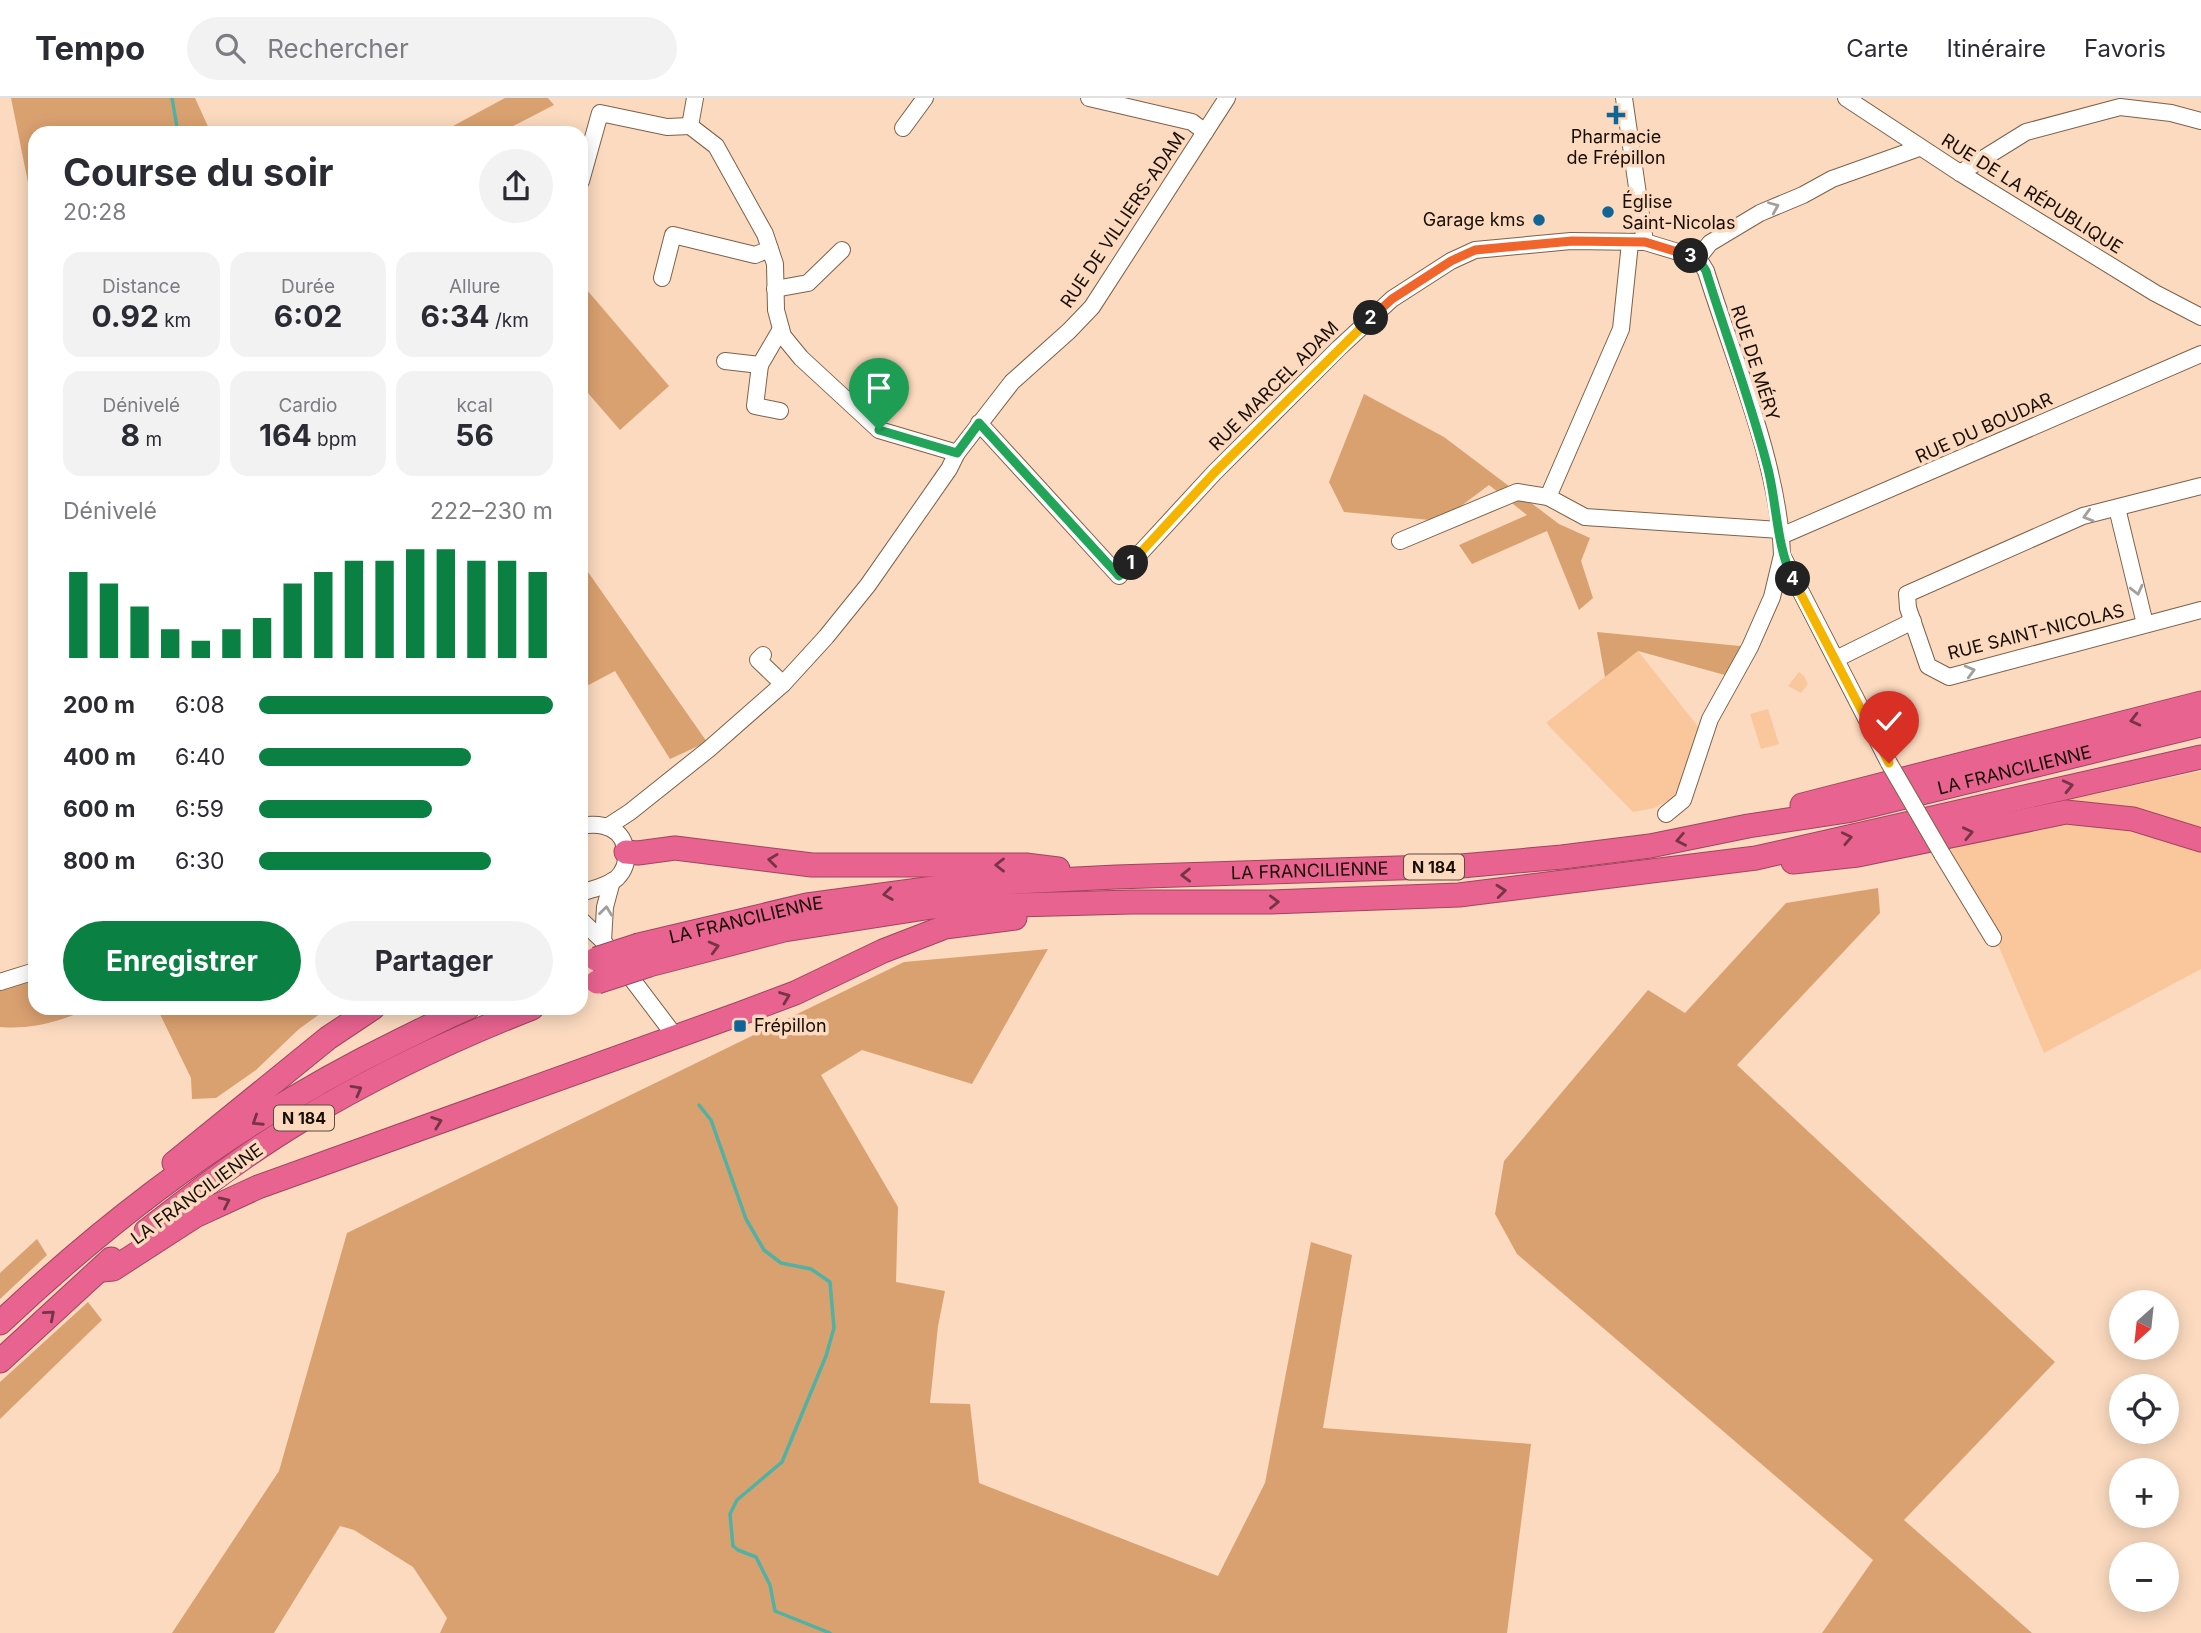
<!DOCTYPE html>
<html lang="fr">
<meta charset="utf-8">
<style>
body{margin:0;font-family:Inter,sans-serif;background:#f2f2f3;color:#2b2b33;height:100vh;display:flex;flex-direction:column;font-size:26px;white-space:nowrap}
*{box-sizing:border-box;margin:0}
p{font-size:23px;color:#7c7c81}
.icon{flex:none;width:38px;height:38px;fill:none;stroke:currentColor;stroke-width:2;stroke-linecap:round;stroke-linejoin:round}
.map{position:relative;flex:1;overflow:hidden}
.drawer{position:absolute;left:28px;top:28px;width:560px;height:889px;display:flex;flex-direction:column;background:#fff;border-radius:21px;box-shadow:0 4px 18px #0003}
.drawer>*{flex:none}
.needle{width:46px;rotate:207deg}
.buttons{position:absolute;left:2109px;top:1192px;display:grid;gap:14px}
.buttons a{display:grid;place-items:center;width:70px;height:70px;border-radius:50%;background:#fff;box-shadow:0 4px 18px #0003;font-size:35px}
.pin{position:absolute;display:grid;place-items:center;width:60px;height:60px;color:#fff;margin:-72px -30px;border-radius:50% 50% 50% 0;rotate:-45deg;box-shadow:0 0 7px #0007}
.pin .icon{rotate:45deg}
.km{position:absolute;width:35px;height:35px;margin:-18px;border-radius:50%;background:#222;color:#fff;font-size:19px;line-height:35px;text-align:center}
.round{display:grid;place-items:center;flex:none;width:74px;height:74px;border-radius:37px;background:#f2f2f3}
.overview{display:flex;align-items:center;justify-content:space-between;height:119px;padding:0 35px}
h1{font-size:38px;font-weight:700;line-height:52px}
.stats{display:grid;grid-template-columns:repeat(3,1fr);gap:10px;height:119px;padding:7px 35px}
.stats div{display:grid;align-content:center;border-radius:18px;background:#f2f2f3;text-align:center}
.stats b{font-size:30px;font-weight:700}
.stats small{font-size:19px;font-weight:400}
.stats p{font-size:19px}
.chart{height:196px;padding:14px 35px}
.chart p{display:flex;justify-content:space-between}
.chart svg{width:100%;height:126px;margin-top:7px;stroke:#0b8043;stroke-width:6}
.action{display:flex;gap:14px;margin-top:auto;padding:14px 35px}
.action a{flex:1;height:80px;border-radius:42px;background:#0b8043;color:#fff;font-size:28px;font-weight:700;line-height:80px;text-align:center}
.action a+a{background:#f2f2f3;color:#2b2b33}
ul{padding:0 35px;list-style:none;font-size:23px}
li{display:grid;grid-template-columns:112px 84px 1fr;align-items:center;height:52px}
li i{height:18px;border-radius:9px;background:#0b8043}
header{display:flex;align-items:center;gap:42px;box-sizing:border-box;height:98px;padding:0 35px;background:#fff;border-bottom:2px solid #e1e1e2}
header strong{font-size:33px}
nav{display:flex;gap:38px;margin-inline-start:auto;font-size:24px}
.search{width:490px;height:63px;background:#f2f2f3;display:flex;align-items:center;gap:18px;box-sizing:border-box;padding:0 24px;border-radius:38px;color:#7c7c81;font-size:26px}
.map>svg:first-child{display:block}
</style>
<header>
<strong>Tempo</strong>
<div class="search"><svg class="icon" aria-label="search" viewBox="0 0 24 24"><circle cx="10" cy="10" r="6"/><path d="M15 15l6 6"/></svg>Rechercher</div>
<nav><a>Carte</a><a>Itinéraire</a><a>Favoris</a></nav>
</header>
<div class="map">
<svg width="2201" height="1535" viewBox="0 0 2201 1535">
<rect width="100%" height="100%" fill="#fbdabf"/>
<!-- green -->
<g fill="#fac79c">
<polygon points="1638,553 1700,631 1679,697 1654,710 1633,714 1546,625"/>
<polygon points="1799,574 1804,578 1808,586 1801,595 1788,588"/>
<polygon points="1768,611 1779,646 1761,651 1750,616"/>
<polygon points="2201,673 2201,735 2017,713"/>
<polygon points="2066,724 2138,732 2201,749 2201,871 2044,955 1990,828 1987,815 1942,746"/>
</g>
<!-- forest -->
<g fill="#daa170">
<polygon points="11,0 195,0 211,35 35,35 35,119"/>
<polygon points="505,0 548,0 554,7 500,35 440,35"/>
<polygon points="581,185 669,288 620,332 581,287"/>
<polygon points="1364,296 1444,339 1559,426 1590,440 1581,463 1593,500 1579,512 1547,433 1472,466 1459,447 1527,417 1489,387 1441,423 1344,414 1329,384"/>
<polygon points="581,464 707,644 670,661 615,573 581,591"/>
<polygon points="1597,534 1750,549 1732,579 1638,553 1605,579"/>
<polygon points="1878,790 1880,815 1737,967 2055,1264 1904,1422 2032,1535 1822,1535 1873,1462 1517,1156 1495,1116 1504,1063 1648,892 1685,915 1786,805"/>
<polygon points="1048,851 972,986 862,952 821,977 898,1109 896,1184 945,1193 938,1228 930,1305 970,1306 979,1385 1218,1478 1265,1385 1311,1144 1352,1157 1323,1330 1531,1346 1507,1535 440,1535 447,1520 413,1469 354,1432 340,1428 274,1535 172,1535 279,1373 347,1135 904,864"/>
<path d="M35,880V910H90C62,923 31,932 0,929V890Z"/>
<polygon points="157,910 328,910 299,931 256,972 216,1000 192,1001 191,980"/>
<polygon points="37,1141 47,1157 0,1201 0,1175"/>
<polygon points="88,1204 102,1222 0,1321 0,1284"/>
</g>
<g fill="none" stroke-linecap="round" stroke-linejoin="round">
<!-- stream -->
<g stroke="#51b1a2" stroke-width="3.5">
<polyline points="172,0 178,35"/>
<polyline points="699,1007 711,1022 746,1121 764,1152 781,1165 811,1171 830,1184 834,1230 826,1258 782,1364 737,1402 730,1416 733,1448 738,1452 756,1459 770,1487 775,1513 830,1535"/>
</g>
<!-- minor casing -->
<g stroke="#7d6149" stroke-width="18">
<g id="minor">
<polyline points="695,0 690,28 716,48 765,136 775,166 776,212 783,238 801,260 879,332 957,355"/>
<polyline points="1089,0 1192,24 1205,34"/>
<polyline points="1624,0 1645,144"/>
<polyline points="1846,0 1960,75 2155,195 2201,219"/>
<polyline points="903,30 925,0"/>
<polyline points="1960,75 2026,34 2120,9 2171,15 2201,23"/>
<polyline points="581,83 600,15 667,29 690,28"/>
<polyline points="1698,160 1710,145 1760,115 1803,97 1832,81 1919,50"/>
<polyline points="662,180 673,137 755,157 770,151"/>
<polyline points="775,191 808,185 842,152"/>
<polyline points="725,263 760,267 781,231"/>
<polyline points="760,267 755,308 780,313"/>
<path d="M979,325L1119,478L1214,375L1339,250L1392,201L1451,163L1475,152L1571,143L1645,144L1698,160L1706,173C1733,260 1779,366 1782,457L1889,665"/>
<polyline points="2201,388 2083,418 1907,496 1908,510 1928,568 1949,579 2201,512"/>
<polyline points="1548,399 1621,231 1630,145"/>
<polyline points="2117,410 2145,526"/>
<polyline points="1781,438 2201,256"/>
<polyline points="1400,443 1517,394 1548,399 1585,419 1780,432"/>
<polyline points="763,557 758,562 783,586"/>
<polyline points="1836,561 1913,523"/>
<polyline points="1666,716 1683,702 1710,621 1750,549 1772,499 1782,457"/>
<path d="M581,728C603,724 624,730 626,755C627,764 624,773 617,780C608,788 592,791 581,795"/>
<polyline points="607,729 630,714 709,651 783,586 826,539 868,487 949,371 957,355 1012,284 1069,233 1092,209 1227,0"/>
<polyline points="1942,756 1993,840"/>
<polyline points="581,822 603,843 675,938"/>
<polyline points="603,843 605,809 612,783"/>
<polyline points="0,884 35,873"/>
</g>
</g>
<!-- highway casing -->
<g stroke="#a0455f" stroke-width="25">
<g id="highway">
<polyline points="1802,707 2201,605"/>
<polyline points="626,754 638,755 675,750 812,767 1026,767 1058,771"/>
<polyline points="1793,764 1858,757 2066,714 2133,721 2201,742"/>
<path id="s1" d="M639,847L807,807L956,787L1116,779L1461,768L1562,759L1650,748L1748,728L1847,713L2201,627"/>
<polyline points="649,867 784,832 932,809 1132,804 1271,804 1459,797 1756,760 2201,659"/>
<polyline points="174,1065 328,940 373,910"/>
<path d="M146,1133C196,1094 247,1055 302,1022C375,978 453,941 532,910"/>
<polyline points="102,1172 113,1171 195,1118 258,1089 739,916 795,895 883,853 945,829 1015,820"/>
<path d="M0,1225C117,1114 251,1015 397,944C420,933 444,920 468,910"/>
<polyline points="0,1263 111,1161"/>
</g>
</g>
<!-- minor -->
<use href="#minor" stroke="#fff" stroke-width="16"/>
<!-- highway -->
<use href="#highway" stroke="#e86390" stroke-width="23"/>
<!-- minor-bridge casing -->
<g stroke="#7d6149" stroke-width="18" stroke-linecap="butt">
<polyline id="minor-bridge" points="1889,665 1942,756"/>
</g>
<!-- highway-bridge casing -->
<g stroke="#a0455f" stroke-width="25" stroke-linecap="butt">
<g id="highway-bridge">
<polyline points="596,861 639,847"/>
<polyline points="597,884 649,867"/>
</g>
</g>
<!-- minor-bridge -->
<use href="#minor-bridge" stroke="#fff" stroke-width="16"/>
<!-- highway-bridge -->
<use href="#highway-bridge" stroke="#e86390" stroke-width="23"/>
</g>
<!-- one-way arrows -->
<defs><path id="oneway-chevron" d="M-2-3.5L2.5 0L-2 3.5" fill="none" stroke-width="1.6" stroke-linecap="round" stroke-linejoin="round" transform="scale(1.75)"/></defs>
<g stroke="#a39f9b">
<use href="#oneway-chevron" transform="translate(1774 109) rotate(-23)"/>
<use href="#oneway-chevron" transform="translate(2088 418) rotate(164)"/>
<use href="#oneway-chevron" transform="translate(2137 492) rotate(76)"/>
<use href="#oneway-chevron" transform="translate(1970 573) rotate(-15)"/>
<use href="#oneway-chevron" transform="translate(606 813) rotate(-83)"/>
</g>
<g stroke="#763444">
<use href="#oneway-chevron" transform="translate(2135 622) rotate(166)"/>
<use href="#oneway-chevron" transform="translate(2068 688) rotate(-13)"/>
<use href="#oneway-chevron" transform="translate(1968 735) rotate(-12)"/>
<use href="#oneway-chevron" transform="translate(1847 740) rotate(-12)"/>
<use href="#oneway-chevron" transform="translate(1681 742) rotate(169)"/>
<use href="#oneway-chevron" transform="translate(773 762) rotate(-173)"/>
<use href="#oneway-chevron" transform="translate(1000 767) rotate(180)"/>
<use href="#oneway-chevron" transform="translate(1186 777) rotate(179)"/>
<use href="#oneway-chevron" transform="translate(1501 793) rotate(-6)"/>
<use href="#oneway-chevron" transform="translate(888 796) rotate(172)"/>
<use href="#oneway-chevron" transform="translate(1274 804) rotate(-1)"/>
<use href="#oneway-chevron" transform="translate(714 849) rotate(-15)"/>
<use href="#oneway-chevron" transform="translate(785 899) rotate(-21)"/>
<use href="#oneway-chevron" transform="translate(357 992) rotate(-29)"/>
<use href="#oneway-chevron" transform="translate(257 1023) rotate(147)"/>
<use href="#oneway-chevron" transform="translate(437 1024) rotate(-20)"/>
<use href="#oneway-chevron" transform="translate(225 1104) rotate(-25)"/>
<use href="#oneway-chevron" transform="translate(50 1217) rotate(-41)"/>
</g>
<g fill="none" stroke-linecap="round" stroke-linejoin="round">
<!-- split-1 casing -->
<g stroke="#fff" stroke-width="14">
<polyline id="split-1" points="879,332 957,355 979,325 1119,478 1131,465"/>
</g>
<!-- split-2 casing -->
<g stroke="#fff" stroke-width="14">
<polyline id="split-2" points="1131,465 1214,375 1371,220"/>
</g>
<!-- split-3 casing -->
<g stroke="#fff" stroke-width="14">
<polyline id="split-3" points="1371,220 1392,201 1451,163 1475,152 1572,143 1645,144 1691,158"/>
</g>
<!-- split-4 casing -->
<g stroke="#fff" stroke-width="14">
<path id="split-4" d="M1691,158L1698,160L1706,173C1726,238 1750,301 1767,367C1777,403 1776,449 1793,481"/>
</g>
<!-- split-5 casing -->
<g stroke="#fff" stroke-width="14">
<polyline id="split-5" points="1793,481 1889,665"/>
</g>
<!-- split-1 -->
<use href="#split-1" stroke="#22a559" stroke-width="9"/>
<!-- split-2 -->
<use href="#split-2" stroke="#f5b400" stroke-width="9"/>
<!-- split-3 -->
<use href="#split-3" stroke="#f0652b" stroke-width="9"/>
<!-- split-4 -->
<use href="#split-4" stroke="#22a559" stroke-width="9"/>
<!-- split-5 -->
<use href="#split-5" stroke="#f5b400" stroke-width="9"/>
</g>
<!-- markers -->
<g fill="#106596" stroke="#fbdabf" stroke-width="2.5">
<path d="M1612.5 6.5h7v7h7v7h-7v7h-7v-7h-7v-7h7z"/>
<circle cx="1608" cy="114" r="7"/>
<circle cx="1539" cy="122" r="7"/>
<rect x="733" y="921" width="14" height="14" rx="3.5"/>
</g>
<g text-anchor="middle" stroke-width="7" stroke-linejoin="round" paint-order="stroke">
<!-- shield labels -->
<g fill="#fbdabf" stroke="#5d4b3d" stroke-width="2">
<rect x="1404" y="756.5" width="60" height="25" rx="5"/>
<rect x="274" y="1007.5" width="60" height="25" rx="5"/>
</g>
<g font-size="16" font-weight="bold" fill="#190e05">
<text x="1434" y="775">N 184</text>
<text x="304" y="1026">N 184</text>
</g>
<!-- poi labels -->
<g font-size="18" fill="#190e05" stroke="#fbdabf" text-anchor="start">
<text x="1616" y="45" text-anchor="middle">Pharmacie<tspan x="1616" dy="21">de Frépillon</tspan></text>
<text x="1622" y="110">Église<tspan x="1622" dy="21">Saint-Nicolas</tspan></text>
<text x="1525" y="128" text-anchor="end">Garage kms</text>
<text x="754" y="934">Frépillon</text>
</g>
<!-- street labels -->
<g font-size="18" fill="#190e05" stroke="#fbdabf">
<text transform="translate(2032 96) rotate(32)" y="6">RUE DE LA RÉPUBLIQUE</text>
<text transform="translate(1123 122) rotate(-56)" y="6">RUE DE VILLIERS-ADAM</text>
<text transform="translate(1755 265) rotate(72)" y="6">RUE DE MÉRY</text>
<text transform="translate(1274 288) rotate(-45)" y="6">RUE MARCEL ADAM</text>
<text transform="translate(1984 330) rotate(-24)" y="6">RUE DU BOUDAR</text>
<text transform="translate(2036 534) rotate(-14)" y="6">RUE SAINT-NICOLAS</text>
<text dy="6" stroke="none"><textPath href="#s1" startOffset="1391">LA FRANCILIENNE</textPath></text>
<text dy="6" stroke="none"><textPath href="#s1" startOffset="677">LA FRANCILIENNE</textPath></text>
<text dy="6" stroke="none"><textPath href="#s1" startOffset="110">LA FRANCILIENNE</textPath></text>
<text transform="translate(197 1096) rotate(-36)" y="6">LA FRANCILIENNE</text>
</g>
</g>
</svg>
<div class="buttons">
<a><svg class="needle" viewBox="-14 -14 28 28"><path d="M0-13l5 13h-10z" fill="#e53935"/><path d="M0 13l5-13h-10z" fill="#7c7c81"/></svg></a>
<a><svg class="icon" aria-label="locate" viewBox="0 0 24 24"><circle cx="12" cy="12" r="6"/><path d="M12 2v4M12 18v4M2 12h4M18 12h4"/></svg></a>
<a>+</a>
<a>−</a>
</div>
<div class="pin" style="left:879px;top:332px;background:#1e9e55"><svg class="icon" aria-label="arrive" viewBox="0 0 24 24"><path d="M6 21V4h12l-3 4 3 4H6"/></svg></div>
<div class="pin" style="left:1889px;top:665px;background:#d93025"><svg class="icon" aria-label="check" viewBox="0 0 24 24"><path d="M5 12l5 5 9-10"/></svg></div>
<b class="km" style="left:1131px;top:465px">1</b>
<b class="km" style="left:1371px;top:220px">2</b>
<b class="km" style="left:1691px;top:158px">3</b>
<b class="km" style="left:1793px;top:481px">4</b>
<section class="drawer">
<div class="overview"><div><h1>Course du soir</h1><p>20:28</p></div><a class="round"><svg class="icon" aria-label="share" viewBox="0 0 24 24"><path d="M12 15V3M7 8l5-5 5 5M5 13v7h14v-7"/></svg></a></div>
<div class="stats">
<div><p>Distance</p><b>0.92<small> km</small></b></div>
<div><p>Durée</p><b>6:02</b></div>
<div><p>Allure</p><b>6:34<small> /km</small></b></div>
</div>
<div class="stats">
<div><p>Dénivelé</p><b>8<small> m</small></b></div>
<div><p>Cardio</p><b>164<small> bpm</small></b></div>
<div><p>kcal</p><b>56</b></div>
</div>
<div class="chart"><p><span>Dénivelé</span>222–230 m</p>
<svg viewBox="0 0 160 44" preserveAspectRatio="none"><path d="M5 44V14M15 44V18M25 44V26M35 44V34M45 44V38M55 44V34M65 44V30M75 44V18M85 44V14M95 44V10M105 44V10M115 44V6M125 44V6M135 44V10M145 44V10M155 44V14"/></svg>
</div>
<ul>
<li><b>200 m</b>6:08<i style="width:100%"></i></li>
<li><b>400 m</b>6:40<i style="width:72%"></i></li>
<li><b>600 m</b>6:59<i style="width:59%"></i></li>
<li><b>800 m</b>6:30<i style="width:79%"></i></li>
</ul>
<div class="action"><a>Enregistrer</a><a>Partager</a></div>
</section>
</div>
